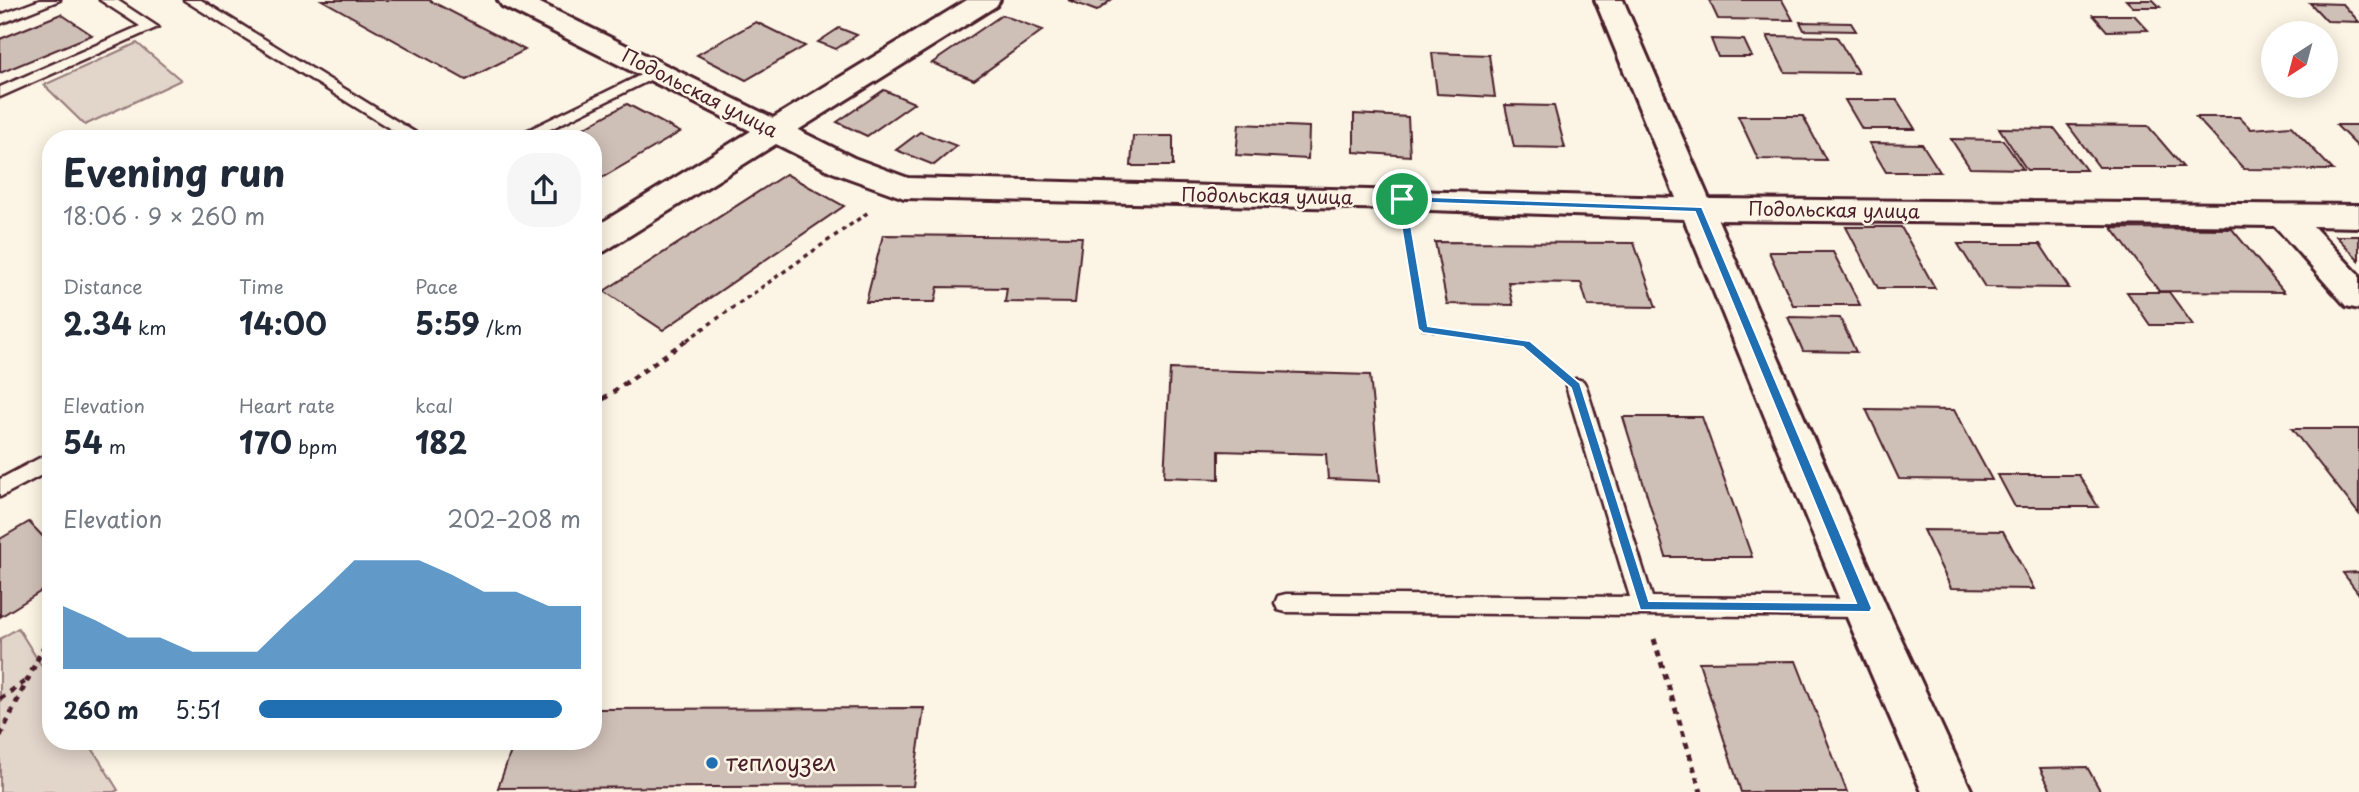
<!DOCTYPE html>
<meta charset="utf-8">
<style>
body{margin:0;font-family:"Playpen Sans",sans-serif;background:#f6f6f7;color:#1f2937;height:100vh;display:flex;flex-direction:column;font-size:26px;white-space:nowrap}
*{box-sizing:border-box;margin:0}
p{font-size:23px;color:#747a83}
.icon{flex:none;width:38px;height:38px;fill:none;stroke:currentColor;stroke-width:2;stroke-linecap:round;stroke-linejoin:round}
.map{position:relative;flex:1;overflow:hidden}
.panel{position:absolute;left:42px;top:130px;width:560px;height:620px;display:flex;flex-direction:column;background:#fff;border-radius:28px;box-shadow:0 4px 18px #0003}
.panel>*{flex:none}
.needle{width:46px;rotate:216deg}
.controls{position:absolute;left:2261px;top:21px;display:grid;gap:14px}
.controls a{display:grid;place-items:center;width:77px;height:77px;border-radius:50%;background:#fff;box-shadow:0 4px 18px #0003;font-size:35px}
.pin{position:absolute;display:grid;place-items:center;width:60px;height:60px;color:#fff;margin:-30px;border:4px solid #fff;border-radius:50%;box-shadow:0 2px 7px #0007}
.round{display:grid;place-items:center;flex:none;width:74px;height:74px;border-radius:28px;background:#f6f6f7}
.summary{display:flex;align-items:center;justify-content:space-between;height:119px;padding:0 21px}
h1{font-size:38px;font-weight:700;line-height:52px}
.metrics{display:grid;grid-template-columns:repeat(3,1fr);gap:10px;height:119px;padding:7px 21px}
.metrics div{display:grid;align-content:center}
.metrics b{font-size:30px;font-weight:700}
.metrics small{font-size:19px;font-weight:400}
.metrics p{font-size:19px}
.chart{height:196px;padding:14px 21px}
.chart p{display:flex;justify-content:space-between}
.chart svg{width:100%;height:126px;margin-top:7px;fill:#1f6fb2;opacity:.7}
ul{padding:0 21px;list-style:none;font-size:23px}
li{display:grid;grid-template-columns:112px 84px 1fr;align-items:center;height:52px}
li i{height:18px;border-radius:9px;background:#1f6fb2}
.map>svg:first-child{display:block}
</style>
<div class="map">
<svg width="2359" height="792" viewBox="0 0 2359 792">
<rect width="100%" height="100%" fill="#fcf5e5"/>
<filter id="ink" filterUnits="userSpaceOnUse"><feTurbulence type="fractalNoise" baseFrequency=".0143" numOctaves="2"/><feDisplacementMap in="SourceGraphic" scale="14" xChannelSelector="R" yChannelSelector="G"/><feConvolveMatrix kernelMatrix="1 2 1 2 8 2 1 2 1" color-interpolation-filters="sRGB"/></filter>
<g filter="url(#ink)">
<!-- green -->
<g fill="#e2d5ca" stroke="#967a7a" stroke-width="2">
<polygon points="137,43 181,80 85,125 44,85"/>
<polygon points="18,628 51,681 51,740 87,740 118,790 114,792 0,792 0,639"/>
</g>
<!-- building -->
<g fill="#cfc0b7" stroke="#4a1f2b" stroke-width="2">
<polygon points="322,0 429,0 525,50 466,80"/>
<polygon points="1068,0 1111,0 1097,11"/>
<polygon points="1709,0 1782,0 1793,20 1718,19"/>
<polygon points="2126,0 2153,0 2160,7 2133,7"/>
<polygon points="2310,3 2343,4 2359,22 2327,21"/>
<polygon points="61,14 92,35 0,73 0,39"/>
<polygon points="1002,15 1043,30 974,80 932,63"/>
<polygon points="2093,15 2134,15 2148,30 2107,31"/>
<polygon points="756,22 805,46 746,80 697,55"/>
<polygon points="1800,22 1851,23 1856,31 1804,30"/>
<polygon points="839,28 857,35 836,49 818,42"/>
<polygon points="1767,36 1837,37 1858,73 1785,72"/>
<polygon points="1711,39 1744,40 1752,57 1718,57"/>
<polygon points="1432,53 1489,55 1495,97 1437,94"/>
<polygon points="884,90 914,103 867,136 837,122"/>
<polygon points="1845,100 1897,100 1915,129 1862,129"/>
<polygon points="627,104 680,132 593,183 593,138 566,138"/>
<polygon points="1505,105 1554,106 1565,148 1514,147"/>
<polygon points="1354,114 1408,117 1410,156 1354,152"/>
<polygon points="1738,116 1803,116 1826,160 1758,159"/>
<polygon points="2196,117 2239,117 2251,129 2291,126 2333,170 2244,169"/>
<polygon points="1239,124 1309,127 1308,159 1236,155"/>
<polygon points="2068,125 2148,126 2183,167 2099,167"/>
<polygon points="2336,125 2359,125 2359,148"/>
<polygon points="1999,128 2055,129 2086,170 2027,170"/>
<polygon points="920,132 957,146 934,165 896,150"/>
<polygon points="1133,136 1173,136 1173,166 1131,166"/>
<polygon points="1951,139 2003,140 2023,169 1970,168"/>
<polygon points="1869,143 1922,144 1940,172 1886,172"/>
<polygon points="786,174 844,206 663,330 604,291"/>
<polygon points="1846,227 1901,227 1935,288 1878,288"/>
<polygon points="2112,228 2232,229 2284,292 2159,291"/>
<polygon points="883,235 1082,237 1075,303 1005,302 1007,288 938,287 935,302 866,302"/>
<polygon points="2336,236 2359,236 2359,260"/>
<polygon points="1435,242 1634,243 1656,307 1588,306 1581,283 1508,282 1513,305 1447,304"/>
<polygon points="1958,244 2040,244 2069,288 1985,287"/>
<polygon points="1769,252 1833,252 1860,305 1793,305"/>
<polygon points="2127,292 2169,292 2193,325 2150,325"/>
<polygon points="1788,317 1840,318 1856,352 1803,351"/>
<polygon points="1170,369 1370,375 1380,481 1328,479 1326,454 1219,451 1219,479 1164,477"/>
<polygon points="1866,409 1954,410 1992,480 1899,479"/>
<polygon points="1623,417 1702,417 1752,557 1666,557"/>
<polygon points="2292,429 2359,429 2359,514"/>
<polygon points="1998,475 2079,475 2098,507 2015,507"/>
<polygon points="29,522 51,545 51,585 0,617 0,539"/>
<polygon points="1923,530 2003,531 2034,589 1951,588"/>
<polygon points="2359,572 2359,594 2343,573"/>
<polygon points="1796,661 1847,792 1741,792 1699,662"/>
<polygon points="924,708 913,786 498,788 515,740 593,740 593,709"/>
<polygon points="2087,767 2101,792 2052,792 2040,768"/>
</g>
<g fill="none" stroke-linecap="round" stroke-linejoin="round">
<!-- service casing -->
<g stroke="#4a1f2b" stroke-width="5">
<g id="service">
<polygon points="40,0 60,0 0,24 0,15"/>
<polygon points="100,0 117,0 158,27 0,97 0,87 140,26"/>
<polygon points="184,0 201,0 424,138 405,138"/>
<polygon points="657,67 664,71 662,74 532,138 512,138"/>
<polygon points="1576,379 1583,381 1586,386 1652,597 1865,599 1873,601 1876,608 1873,615 1865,617 1286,612 1278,610 1275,603 1278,596 1286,594 1630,597 1566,386 1569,381"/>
<polygon points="51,452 51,470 0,497 0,479"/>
</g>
</g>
<!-- minor casing -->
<g stroke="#4a1f2b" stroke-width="6">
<polygon id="minor" points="498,0 534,0 773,118 967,0 1000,0 996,6 798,130 854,158 908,178 1676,198 1595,0 1623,0 1709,199 2359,205 2359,227 2313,226 2359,275 2359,309 2346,306 2275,226 1718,220 1887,608 1972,792 1922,792 1843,608 1684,219 1402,209 904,198 832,172 776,144 605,251 593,254 593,228 751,131 502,6"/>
</g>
<!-- path-far1 -->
<g stroke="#4a1f2b" stroke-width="3.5" stroke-dasharray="4.5 4.5" stroke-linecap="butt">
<polyline points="1407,231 1423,329 1495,340"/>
<polyline points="687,340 870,211"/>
</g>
<!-- path -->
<g stroke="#4a1f2b" stroke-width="5" stroke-dasharray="6 6" stroke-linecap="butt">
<polyline points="1483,338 1526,344 1554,367"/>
<polyline points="593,406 690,338"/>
<polyline points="1654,639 1701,792"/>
<polyline points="0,699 27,680"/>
<polyline points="0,736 51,632"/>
</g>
<!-- service -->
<use href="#service" fill="#fcf5e5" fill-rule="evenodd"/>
<!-- minor -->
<use href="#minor" fill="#fcf5e5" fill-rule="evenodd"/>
</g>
</g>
<!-- route -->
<path fill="#1f6fb2" stroke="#fff" stroke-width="2" fill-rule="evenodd" d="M1402,196L1702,207L1872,608L1870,612L1640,610L1571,388L1523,347L1423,333L1418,329L1397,199ZM1407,202L1695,212L1856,603L1649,601L1580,383L1530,341L1428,326Z"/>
<!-- markers -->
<circle fill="#1f6fb2" stroke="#fcf5e5" stroke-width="2.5" cx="712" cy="763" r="7"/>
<g text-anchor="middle" stroke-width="5" stroke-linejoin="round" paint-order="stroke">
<!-- street labels -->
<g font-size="19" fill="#4a1f2b" stroke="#fcf5e5">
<text transform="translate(700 93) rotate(27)" y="7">Подольская улица</text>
<text transform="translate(1267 196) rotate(1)" y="7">Подольская улица</text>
<text transform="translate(1834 210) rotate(1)" y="7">Подольская улица</text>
</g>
<!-- near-poi labels -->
<g font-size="23" fill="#4a1f2b" stroke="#fcf5e5" text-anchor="start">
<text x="726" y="771">теплоузел</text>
</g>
</g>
</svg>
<div class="controls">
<a><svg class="needle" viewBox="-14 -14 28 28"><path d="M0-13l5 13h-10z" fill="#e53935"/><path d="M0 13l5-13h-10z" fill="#747a83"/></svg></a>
</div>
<div class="pin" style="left:1402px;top:199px;background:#1e9e55"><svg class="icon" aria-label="arrive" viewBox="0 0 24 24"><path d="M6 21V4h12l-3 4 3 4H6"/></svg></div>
<section class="panel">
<div class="summary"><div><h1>Evening run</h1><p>18:06 · 9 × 260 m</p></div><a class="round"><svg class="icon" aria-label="share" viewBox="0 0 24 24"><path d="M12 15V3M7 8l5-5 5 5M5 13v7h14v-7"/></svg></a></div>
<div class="metrics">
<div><p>Distance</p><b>2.34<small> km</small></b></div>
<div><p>Time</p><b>14:00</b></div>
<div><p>Pace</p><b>5:59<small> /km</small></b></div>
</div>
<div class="metrics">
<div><p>Elevation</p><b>54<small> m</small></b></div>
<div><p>Heart rate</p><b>170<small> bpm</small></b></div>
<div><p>kcal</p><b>182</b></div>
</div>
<div class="chart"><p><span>Elevation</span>202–208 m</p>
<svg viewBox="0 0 160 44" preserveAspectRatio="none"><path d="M0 44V22L10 27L20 33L30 33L40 38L50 38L60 38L70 27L80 17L90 6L100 6L110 6L120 11L130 17L140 17L150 22L160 22V44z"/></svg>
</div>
<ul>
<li><b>260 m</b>5:51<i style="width:94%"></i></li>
</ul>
</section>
</div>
